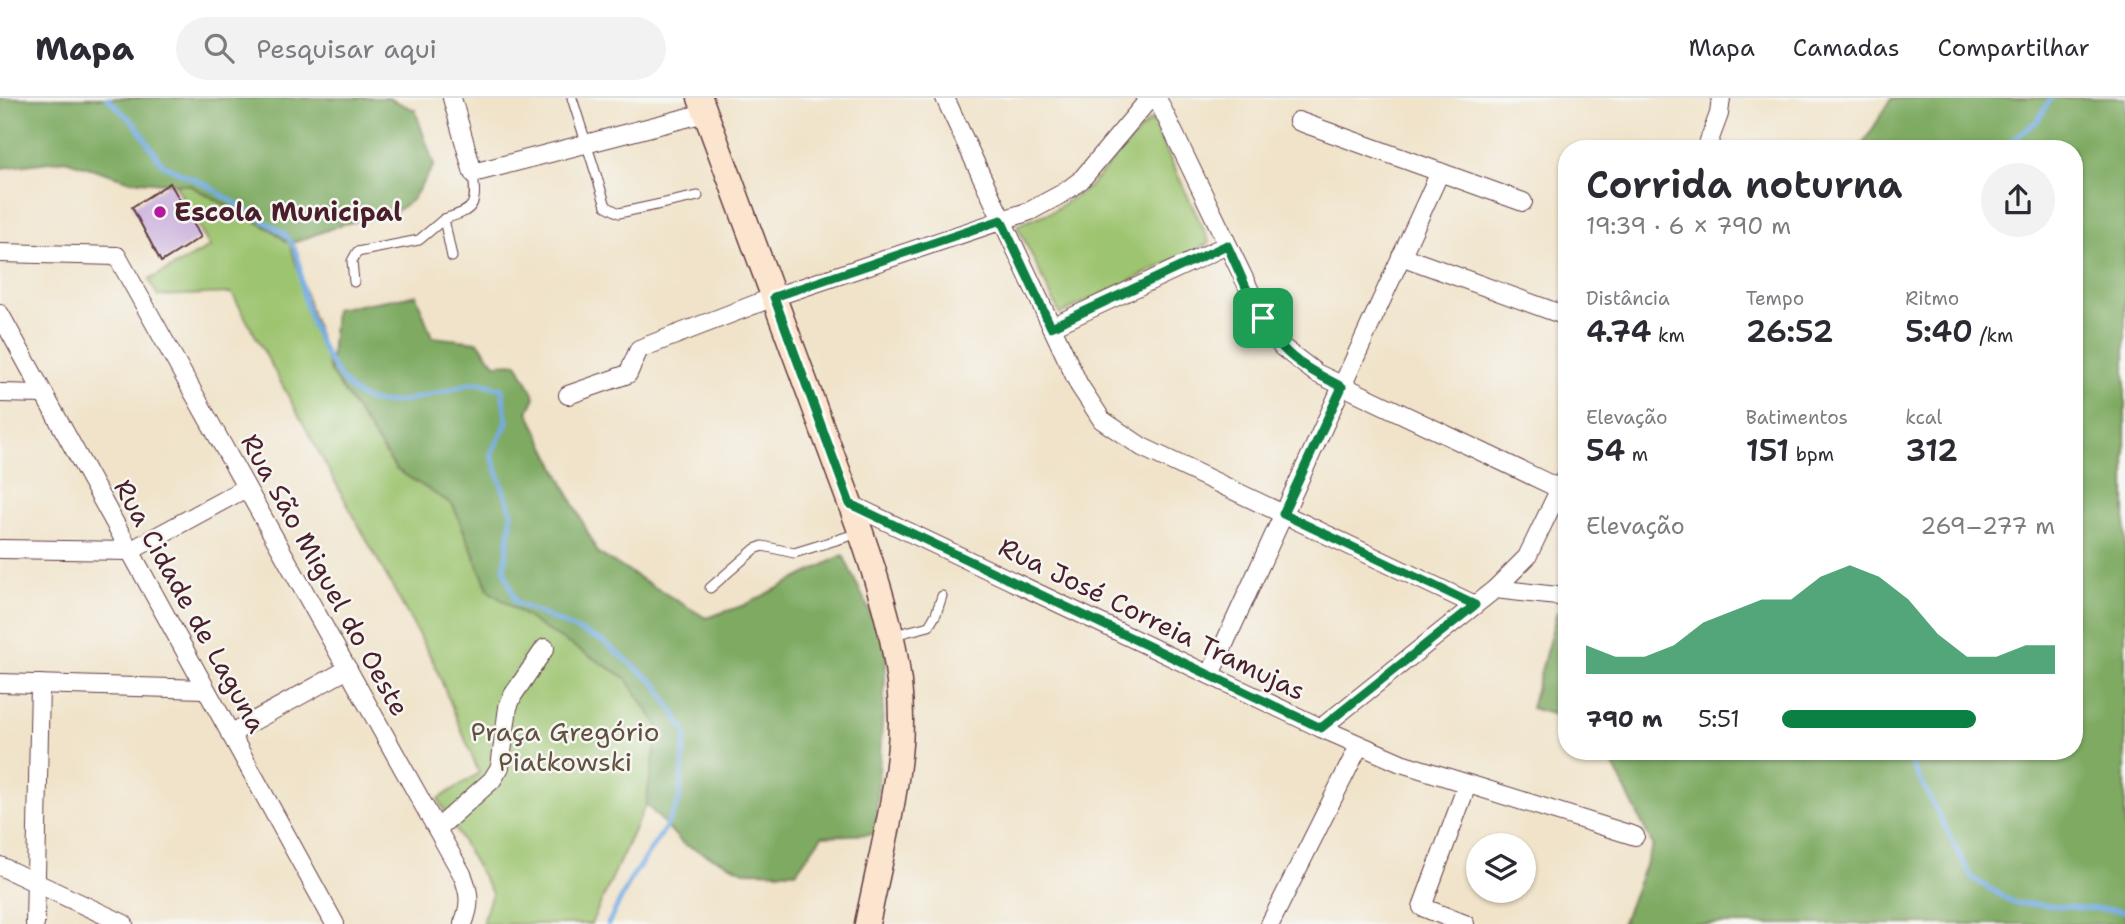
<!DOCTYPE html>
<html lang="pt">
<meta charset="utf-8">
<style>
body{margin:0;font-family:"Shantell Sans",sans-serif;background:#f2f2f3;color:#2b2b33;height:100vh;display:flex;flex-direction:column;font-size:26px;white-space:nowrap}
*{box-sizing:border-box;margin:0}
p{font-size:23px;color:#7c7c81}
.icon{flex:none;width:38px;height:38px;fill:none;stroke:currentColor;stroke-width:2;stroke-linecap:round;stroke-linejoin:round}
.map{position:relative;flex:1;overflow:hidden}
.drawer{position:absolute;left:1558px;top:42px;width:525px;height:620px;display:flex;flex-direction:column;background:#fff;border-radius:28px;box-shadow:0 2px 5px #0004}
.drawer>*{flex:none}
.controls{position:absolute;left:1466px;top:735px;display:grid;gap:14px}
.controls a{display:grid;place-items:center;width:70px;height:70px;border-radius:50%;background:#fff;box-shadow:0 2px 5px #0004;font-size:35px}
.pin{position:absolute;display:grid;place-items:center;width:60px;height:60px;color:#fff;margin:-30px;border-radius:14px;box-shadow:0 4px 10px #0006}
.round{display:grid;place-items:center;flex:none;width:74px;height:74px;border-radius:37px;background:#f2f2f3}
.summary{display:flex;align-items:center;justify-content:space-between;height:119px;padding:0 28px}
h1{font-size:38px;font-weight:600;line-height:52px}
.figures{display:grid;grid-template-columns:repeat(3,1fr);gap:10px;height:119px;padding:7px 28px}
.figures div{display:grid;align-content:center}
.figures b{font-size:30px;font-weight:600}
.figures small{font-size:19px;font-weight:400}
.figures p{font-size:19px}
.chart{height:196px;padding:14px 28px}
.chart p{display:flex;justify-content:space-between}
.chart svg{width:100%;height:126px;margin-top:7px;fill:#0b8043;opacity:.7}
ul{padding:0 28px;list-style:none;font-size:23px}
li{display:grid;grid-template-columns:112px 84px 1fr;align-items:center;height:52px}
li i{height:18px;border-radius:9px;background:#0b8043}
header{display:flex;align-items:center;gap:42px;box-sizing:border-box;height:98px;padding:0 35px;background:#fff;border-bottom:2px solid #e1e1e2}
header strong{font-size:33px}
nav{display:flex;gap:38px;margin-inline-start:auto;font-size:24px}
.search{width:490px;height:63px;background:#f2f2f3;display:flex;align-items:center;gap:18px;box-sizing:border-box;padding:0 24px;border-radius:38px;color:#7c7c81;font-size:26px}
.map>svg:first-child{display:block}
</style>
<header>
<strong>Mapa</strong>
<div class="search"><svg class="icon" aria-label="search" viewBox="0 0 24 24"><circle cx="10" cy="10" r="6"/><path d="M15 15l6 6"/></svg>Pesquisar aqui</div>
<nav><a>Mapa</a><a>Camadas</a><a>Compartilhar</a></nav>
</header>
<div class="map">
<svg width="2125" height="826" viewBox="0 0 2125 826">
<rect width="100%" height="100%" fill="#f6f6f2"/>
<filter id="ink" filterUnits="userSpaceOnUse"><feTurbulence type="fractalNoise" baseFrequency=".0143" numOctaves="2"/><feDisplacementMap in="SourceGraphic" scale="14" xChannelSelector="R" yChannelSelector="G"/><feConvolveMatrix kernelMatrix="1 2 1 2 8 2 1 2 1" color-interpolation-filters="sRGB"/></filter>
<filter id="wash" filterUnits="userSpaceOnUse"><feTurbulence type="fractalNoise" baseFrequency=".00686" numOctaves="4" result="noise"/><feDisplacementMap in="SourceGraphic" scale="28" xChannelSelector="R" yChannelSelector="G"/><feGaussianBlur stdDeviation="1.57" result="paint"/><feColorMatrix in="noise" values="0 0 0 0 0 0 0 0 0 0 0 0 0 0 0 0 0 1.4 0 .05"/><feComposite in="paint" operator="in"/></filter>
<g filter="url(#wash)">
<rect width="100%" height="100%" fill="#f0e3c9"/>
<!-- green -->
<g fill="#9dc46f" stroke="#74724d" stroke-width="2">
<polygon points="1151,21 1210,145 1060,216 1017,127 1051,114 1087,91"/>
<polygon points="175,86 189,87 272,132 290,146 330,273 396,371 453,407 489,493 543,530 626,580 659,629 646,706 591,826 482,826 492,795 438,701 479,675 434,565 232,195 158,198 149,182 210,149"/>
</g>
<!-- forest -->
<g fill="#7eaa62" stroke="#646446" stroke-width="2">
<polygon points="0,0 388,0 415,12 434,67 412,102 392,116 343,126 290,146 272,132 189,87 128,82 65,62 0,70"/>
<polygon points="1892,0 2125,0 2125,826 1622,826 1653,747 1606,653 2074,653 2074,51 1860,51"/>
<polygon points="416,197 432,239 478,244 495,266 517,265 535,299 528,314 598,455 706,520 745,507 843,457 887,550 875,736 822,738 796,774 744,773 683,746 646,706 659,629 626,580 543,530 489,493 453,407 396,371 330,273 335,211"/>
<polygon points="1557,514 1566,514 1566,620 1531,610"/>
</g>
<g fill="none" stroke-linecap="round" stroke-linejoin="round">
<!-- stream -->
<g stroke="#74ace3" stroke-width="5">
<path d="M107,0L135,26L162,66L208,88L283,135C304,156 297,172 304,199C308,216 315,234 322,249C356,317 379,310 445,293C454,291 466,285 476,285C484,285 494,289 502,291L507,325L491,356L512,416L504,471L516,505L603,543L657,587L686,635L679,704L664,732L632,779L608,826"/>
<polyline points="2002,51 2038,22 2051,0"/>
<polyline points="1905,653 1972,780 2014,805 2125,813"/>
</g>
</g>
<g id="blocks">
<!-- building -->
<polygon fill="#cfb7df" points="170,85 201,139 161,164 132,109"/>
</g>
</g>
<g filter="url(#ink)">
<use href="#blocks" fill-opacity="0" stroke="#633c43" stroke-width="2"/>
<g fill="none" stroke-linecap="round" stroke-linejoin="round">
<!-- service casing -->
<g stroke="#633c43" stroke-width="11">
<g id="service">
<polyline points="572,0 606,108 619,115 698,98"/>
<path d="M452,159L444,121C475,112 477,108 473,75"/>
<polyline points="354,184 352,163 357,154 419,142 444,121"/>
<polyline points="710,490 755,451 763,448 794,455 859,435"/>
<polyline points="894,537 929,528 936,516 942,498"/>
</g>
</g>
<!-- minor casing -->
<g stroke="#633c43" stroke-width="20">
<g id="minor">
<polyline points="452,0 473,75 705,15"/>
<polyline points="945,0 1079,287 1102,322 1142,349 1475,507"/>
<polyline points="1157,0 1263,220 1282,249 1316,275 1560,391"/>
<polyline points="1298,23 1523,104"/>
<polyline points="1706,51 1719,16 1721,0"/>
<path d="M0,155L117,158L462,776C470,795 471,807 463,826"/>
<polyline points="1401,158 1566,218"/>
<polyline points="0,216 335,826"/>
<polyline points="1051,229 1227,147"/>
<polyline points="0,295 44,296"/>
<polyline points="568,297 628,276 639,251 774,199 1030,113 1065,94 1081,82 1150,0"/>
<polyline points="850,406 1321,630 1401,665 1635,738"/>
<polyline points="0,451 130,453 246,390"/>
<polyline points="1495,491 1566,499"/>
<polyline points="1210,577 1440,74"/>
<polyline points="0,585 205,591"/>
<polyline points="1321,630 1495,491 1527,459 1566,378"/>
<polyline points="230,636 348,571"/>
<polyline points="437,731 492,682 500,669 508,609 513,597 545,550"/>
<polyline points="0,768 124,826"/>
<polyline points="35,826 40,586"/>
<polyline points="1270,826 1359,648"/>
<polyline points="1465,826 1422,809 1467,687"/>
</g>
</g>
<!-- secondary casing -->
<g stroke="#633c43" stroke-width="27">
<path id="secondary" d="M700,0L861,435C886,507 908,580 899,658C893,715 878,771 867,826"/>
</g>
<!-- service -->
<use href="#service" stroke="#fff" stroke-width="9"/>
<!-- minor -->
<use href="#minor" stroke="#fff" stroke-width="18"/>
<!-- secondary -->
<use href="#secondary" stroke="#fbe5cf" stroke-width="24"/>
</g>
</g>
<g fill="none" stroke-linecap="round" stroke-linejoin="round" filter="url(#ink)">
<!-- route casing -->
<g stroke="#fff" stroke-width="14">
<path id="route" d="M1001,122L1051,229L1227,147C1242,178 1258,224 1282,249C1298,267 1321,278 1342,289L1283,416L1475,507L1321,630L850,406L774,199Z"/>
</g>
<!-- route -->
<use href="#route" stroke="#0b8043" stroke-width="9"/>
</g>
<!-- markers -->
<circle fill="#b5179e" stroke="#f6f6f2" stroke-width="2.5" cx="160" cy="114" r="7"/>
<g text-anchor="middle" stroke-width="5" stroke-linejoin="round" paint-order="stroke">
<!-- poi labels -->
<g font-size="26" font-weight="bold" fill="#4a1f2b" stroke="#f6f6f2" text-anchor="start">
<text x="174" y="123">Escola Municipal</text>
</g>
<!-- street labels -->
<g font-size="26" fill="#4a1f2b" stroke="#f6f6f2">
<text transform="translate(325 477) rotate(61)" y="9">Rua São Miguel do Oeste</text>
<text transform="translate(190 508) rotate(61)" y="9">Rua Cidade de Laguna</text>
<text transform="translate(1152 521) rotate(26)" y="9">Rua José Correia Tramujas</text>
</g>
<!-- park labels -->
<g font-size="26" fill="#63513f" stroke="#f6f6f2">
<text x="565" y="643">Praça Gregório<tspan x="565" dy="30">Piatkowski</tspan></text>
</g>
</g>
</svg>
<div class="controls">
<a><svg class="icon" aria-label="layers" viewBox="0 0 24 24"><path d="M12 4l9 5-9 5-9-5zM3 14l9 5 9-5"/></svg></a>
</div>
<div class="pin" style="left:1263px;top:220px;background:#1e9e55"><svg class="icon" aria-label="arrive" viewBox="0 0 24 24"><path d="M6 21V4h12l-3 4 3 4H6"/></svg></div>
<section class="drawer">
<div class="summary"><div><h1>Corrida noturna</h1><p>19:39 · 6 × 790 m</p></div><a class="round"><svg class="icon" aria-label="share" viewBox="0 0 24 24"><path d="M12 15V3M7 8l5-5 5 5M5 13v7h14v-7"/></svg></a></div>
<div class="figures">
<div><p>Distância</p><b>4.74<small> km</small></b></div>
<div><p>Tempo</p><b>26:52</b></div>
<div><p>Ritmo</p><b>5:40<small> /km</small></b></div>
</div>
<div class="figures">
<div><p>Elevação</p><b>54<small> m</small></b></div>
<div><p>Batimentos</p><b>151<small> bpm</small></b></div>
<div><p>kcal</p><b>312</b></div>
</div>
<div class="chart"><p><span>Elevação</span>269–277 m</p>
<svg viewBox="0 0 160 44" preserveAspectRatio="none"><path d="M0 44V34L10 38L20 38L30 34L40 26L50 22L60 18L70 18L80 10L90 6L100 10L110 18L120 30L130 38L140 38L150 34L160 34V44z"/></svg>
</div>
<ul>
<li><b>790 m</b>5:51<i style="width:71%"></i></li>
</ul>
</section>
</div>
